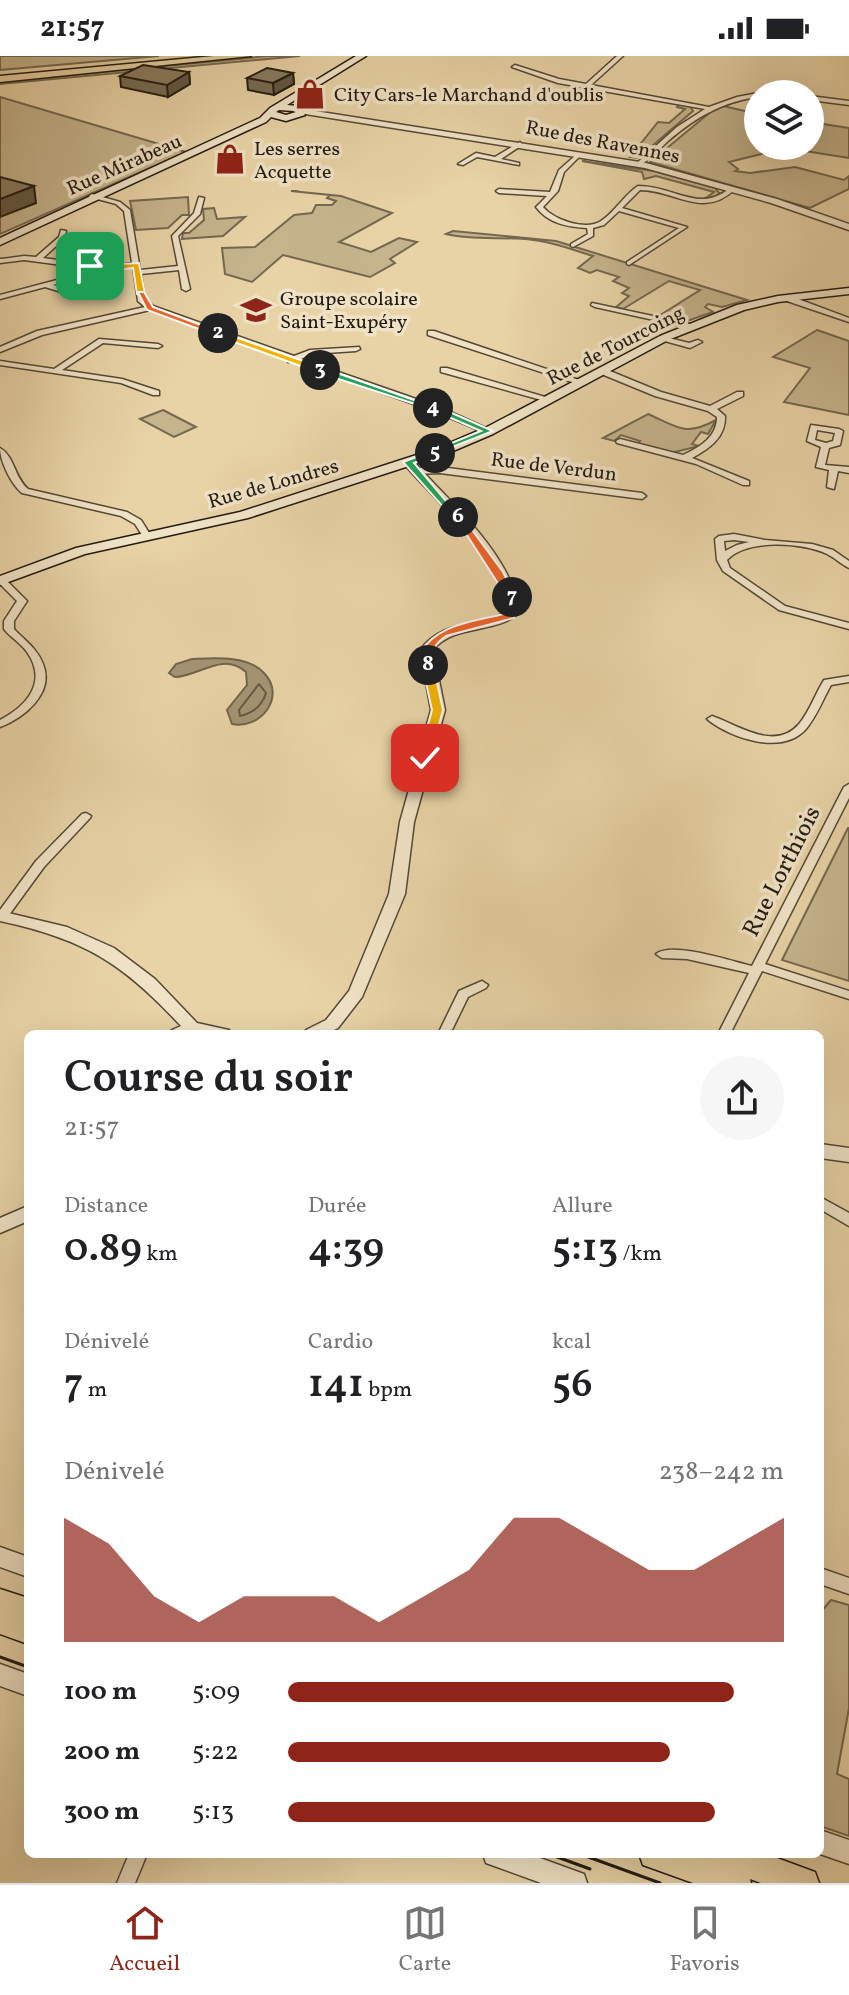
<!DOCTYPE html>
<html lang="fr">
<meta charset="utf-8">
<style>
body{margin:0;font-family:Vollkorn,serif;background:#f6f6f6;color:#202124;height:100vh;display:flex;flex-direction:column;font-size:30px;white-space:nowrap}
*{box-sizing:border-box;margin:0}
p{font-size:26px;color:#757577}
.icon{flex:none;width:44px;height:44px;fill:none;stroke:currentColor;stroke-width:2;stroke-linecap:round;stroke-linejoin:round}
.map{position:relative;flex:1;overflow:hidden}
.panel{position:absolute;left:24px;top:974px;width:800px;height:828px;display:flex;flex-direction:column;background:#fff;border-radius:12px;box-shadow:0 8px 32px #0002}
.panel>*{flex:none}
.tools{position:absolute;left:744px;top:24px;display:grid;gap:16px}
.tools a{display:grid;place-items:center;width:80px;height:80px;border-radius:50%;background:#fff;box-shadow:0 8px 32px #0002;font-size:40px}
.pin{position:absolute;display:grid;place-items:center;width:68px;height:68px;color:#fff;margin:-34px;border-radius:16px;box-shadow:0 4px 12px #0006}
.km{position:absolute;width:40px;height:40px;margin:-20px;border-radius:50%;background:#222;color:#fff;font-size:22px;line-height:40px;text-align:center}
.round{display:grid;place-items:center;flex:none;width:84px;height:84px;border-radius:42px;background:#f6f6f6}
.head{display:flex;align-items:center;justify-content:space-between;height:136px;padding:0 40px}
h1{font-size:44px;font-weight:600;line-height:60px}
.metrics{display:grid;grid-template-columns:repeat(3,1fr);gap:12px;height:136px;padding:8px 40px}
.metrics div{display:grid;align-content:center}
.metrics b{font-size:40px;font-weight:600}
.metrics small{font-size:22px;font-weight:400}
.metrics p{font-size:22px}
.chart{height:224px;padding:16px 40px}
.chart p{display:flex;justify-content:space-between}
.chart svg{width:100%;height:144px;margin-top:8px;fill:#8f2418;opacity:.7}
ul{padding:0 40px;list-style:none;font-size:26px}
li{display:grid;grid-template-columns:128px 96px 1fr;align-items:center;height:60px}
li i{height:20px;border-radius:10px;background:#8f2418}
.status{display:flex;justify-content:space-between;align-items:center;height:56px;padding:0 40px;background:#fff;direction:ltr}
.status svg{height:22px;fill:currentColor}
.dock{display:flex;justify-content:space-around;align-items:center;height:112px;border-top:2px solid #e0e0e0;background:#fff;font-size:22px;color:#757577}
.dock a{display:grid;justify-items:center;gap:4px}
.dock .selected{color:#8f2418}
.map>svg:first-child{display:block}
</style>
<div class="status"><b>21:57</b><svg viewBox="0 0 49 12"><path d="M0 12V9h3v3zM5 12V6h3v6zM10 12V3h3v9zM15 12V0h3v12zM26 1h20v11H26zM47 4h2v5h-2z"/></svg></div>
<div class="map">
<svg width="849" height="1827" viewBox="0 0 849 1827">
<rect width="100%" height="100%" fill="#e8d3a6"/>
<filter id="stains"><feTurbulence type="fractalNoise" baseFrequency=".0025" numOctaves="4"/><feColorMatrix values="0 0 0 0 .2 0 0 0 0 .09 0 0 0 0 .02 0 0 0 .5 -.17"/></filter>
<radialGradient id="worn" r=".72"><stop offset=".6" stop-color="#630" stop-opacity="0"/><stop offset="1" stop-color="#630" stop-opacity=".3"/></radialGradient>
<!-- green -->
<g fill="#c6b48d" stroke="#746850" stroke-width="2">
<polygon points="0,0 159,0 0,14"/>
<polygon points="268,0 300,0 0,28 0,26"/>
<polygon points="0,41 186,96 0,178"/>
<polygon points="679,48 690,50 693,55 638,102 630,101 658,66 669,67 685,53 677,51"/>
<polygon points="719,49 758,58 758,90 810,90 810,66 849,72 849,102 786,92 729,106 738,113 735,115 750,117 795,111 844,124 849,120 849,133 810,152 650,106"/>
<polygon points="582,105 654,115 715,132 720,138 717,143 703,144 714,136 656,120 644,123 642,116"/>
<polygon points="291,135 341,140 392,157 339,186 371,196 399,182 417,186 390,203 395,207 370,221 283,199 252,226 225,218 222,192 255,191 294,159 312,157 316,149 332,149 336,145 327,142 330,139"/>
<polygon points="188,141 189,159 182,159 168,172 136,174 130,145"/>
<polygon points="214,152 217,163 245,161 223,180 182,183 183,177 189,177 204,164 203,153"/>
<path d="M453,175L556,185L747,244L722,251L708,248L705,251L713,256L687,265L657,261L700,234L669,225L623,253L616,251L629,240L622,237L629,232L613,225L619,221L597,214L590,217L578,212L593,200C573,194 553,186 533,184C503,180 475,185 446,178Z"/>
<polygon points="817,274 849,285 849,359 784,346 810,312 773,301"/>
<polygon points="163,354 196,371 174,381 140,363"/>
<path d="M648,358C678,371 685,381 716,364L708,378L701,376L692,388L699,390L671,397L637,388L640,385L621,379L614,385L603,382Z"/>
<polygon points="848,772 849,772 849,925 782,904"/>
<polygon points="831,1544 849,1549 849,1652 837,1718 849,1723 849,1780 820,1770 820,1557"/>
</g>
<!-- water -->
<path fill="#a59474" stroke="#71644d" stroke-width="2" d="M192,603C214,602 248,599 264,617C287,641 260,674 232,668L227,654L247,629L246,616C222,595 198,621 175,621L169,617L176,608Z"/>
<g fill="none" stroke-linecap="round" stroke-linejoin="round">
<!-- shore -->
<path stroke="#645843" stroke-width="2" d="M259,628L266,637C262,650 253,657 240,660L239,654Z"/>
<!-- minor casing -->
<g stroke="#544937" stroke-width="3">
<g id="minor">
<path d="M617,0H623L591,29L709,51L737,41L758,37L760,38H758V41C722,46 696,61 668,85C659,94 650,103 639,110L636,108L637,107L677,71L705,53L558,27L512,11L515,9L559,23L586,28Z"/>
<polygon points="810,40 849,45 849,49 810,44"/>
<polygon points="520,86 522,89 501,103 519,107 519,109 477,101 463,109 458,108 476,97 495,101"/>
<path d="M576,99L579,101L564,116L558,135L543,151C554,164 586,175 601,165C615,156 624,139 638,130C675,130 699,158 730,132L735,133C703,164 676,134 640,134L622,152L687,171L629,209L627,208V206L679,172L619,155L604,169L593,172V180L573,191L571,190V188L588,178L587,172C567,171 548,167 536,151L547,140L499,137L496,135L499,133L550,136L559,114Z"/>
<polygon points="92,138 120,146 130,154 140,214 178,210 172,180 194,157 199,141 204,142 200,158 178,180 190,233 186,235 182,233 179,214 141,218 145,244 153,250 294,300 310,294 359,291 360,293 356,295 311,298 301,303 442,352 493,375 486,377 436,356 294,305 288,306 288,303 150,254 42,279 0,296 0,291 37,275 145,251 138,245 133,211 109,214 53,229 84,238 85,240 81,242 45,231 0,243 0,239 91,215 85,212 24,204 0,207 0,203 2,203 24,200 36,201 59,181 61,174 66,175 64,183 43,202 87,208 99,213 132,207 124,155 116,148 90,141 89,140"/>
<polygon points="784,240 790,240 849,262 849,266 784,244"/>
<polygon points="592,247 690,268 694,270 690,272 595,251 591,249"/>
<polygon points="428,275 434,275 585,326 578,328 428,279"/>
<polygon points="661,280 689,287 698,284 702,286 690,292 661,284"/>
<polygon points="99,283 158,288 162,290 158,292 103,287 62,314 122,323 159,335 159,339 153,339 121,327 0,309 0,305 54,313"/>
<polygon points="441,312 447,312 552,343 545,345 441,316"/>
<path d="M599,313H605L661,336L710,350L737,336H743V340L717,353L725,360C726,381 709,393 692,402L749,425V429H743L696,408L617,387L616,385L620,383L683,399C700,391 717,381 717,361L708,355L655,340L599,317Z"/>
<path d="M811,369L839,373L843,375L840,389L829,392L825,409L849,411V417L838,415L834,433L827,431L829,414L816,411L821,391L807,385ZM817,374L835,377L833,385L826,387L815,384Z"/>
<path d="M0,392C15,401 14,421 28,433L127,456L141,464L151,480L147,483L144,482L135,468L121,460L22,437C11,428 0,405 0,392Z"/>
<polygon points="440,411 642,437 646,440 642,443 440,417 415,418 411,415 415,412"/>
<path d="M734,478L765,484L812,488L833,494L849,505V512C841,508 835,502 827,498C802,486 746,483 727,504L730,512L785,550L849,567V573L779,554L723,515L717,504L715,483L719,480ZM734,484L749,486L737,489L725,495L724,485Z"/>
<path d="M0,521L4,522L27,545L14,565V573C24,584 37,592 43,608C55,637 24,662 0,671V664C27,650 48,626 27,596C21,587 11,582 4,573V565L17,545L0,528Z"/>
<path d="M849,620V626L831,629C823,643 817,660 806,673C782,700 730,682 707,663L712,660C738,669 775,696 799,668C810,655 815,638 824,624Z"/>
<path d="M849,728V742L765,908L849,935V943L762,915L730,978H718L749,917L687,903L662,902L656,898C672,885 731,905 752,910L844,731Z"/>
<polygon points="86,757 91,760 90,762 44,811 6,863 0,863 0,854 36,805 82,758"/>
<polygon points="482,925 488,929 486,932 468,941 450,978 438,978 459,935"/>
<polygon points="820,1141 849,1157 849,1170 820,1153"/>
<polygon points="820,1512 849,1522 849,1538 820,1528"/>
<polygon points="129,1798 147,1798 135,1827 117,1827"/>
</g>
</g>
<!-- tertiary casing -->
<g stroke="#544937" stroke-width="3">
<g id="tertiary">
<polygon points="302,53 646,107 777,143 849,168 849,174 771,147 645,112 299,57"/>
<path d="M404,404H412C450,446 511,498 520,556C496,579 455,567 433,594L445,654L414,766L405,838L362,941L338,972L326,978H304L306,974L326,964L349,935L389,838L400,766L431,654L420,594C444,562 477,573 507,555C499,500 440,449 404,408Z"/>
<path d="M0,855L67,871L114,892L155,923L197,967L229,974L231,978H170L172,974L181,970C123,907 84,883 0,865Z"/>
<polygon points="820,1088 849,1092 849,1106 820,1102"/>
<polygon points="28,1150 28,1165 0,1177 0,1162"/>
<polygon points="0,1491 28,1501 28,1521 0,1511"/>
<polygon points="0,1608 28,1618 28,1640 0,1630"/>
<polygon points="820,1774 849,1784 849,1808 820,1798"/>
<polygon points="483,1798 529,1798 584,1818 587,1827 541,1827 486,1807"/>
</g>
</g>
<!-- secondary casing -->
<g stroke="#221b12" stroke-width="3">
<g id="secondary">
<path d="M356,0H366L287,49L299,50L305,59L286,65L271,61L266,66L0,189V182L260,62L270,52ZM279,54L294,55L296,56L286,59L276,56Z"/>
<polygon points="849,232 849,238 778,246 744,254 668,284 493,378 446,398 248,462 85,498 0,529 0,520 76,492 240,456 438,392 485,372 660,280 737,249 778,240"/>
</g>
</g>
<!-- primary casing -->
<g stroke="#221b12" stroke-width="3">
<g id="primary">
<polygon points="0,1533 28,1542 28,1588 0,1578"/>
<polygon points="639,1798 697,1798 710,1802 708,1798 766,1798 815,1816 819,1827 761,1827 750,1823 751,1827 693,1827 643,1809"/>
</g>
</g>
<!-- motorway casing -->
<g stroke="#221b12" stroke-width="3">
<polygon id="motorway" points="214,0 251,0 0,26 0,20"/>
</g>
<!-- minor -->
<use href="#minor" fill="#f0e2c5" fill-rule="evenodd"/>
<!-- tertiary -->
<use href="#tertiary" fill="#f0e2c5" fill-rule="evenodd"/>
<!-- secondary -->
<use href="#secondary" fill="#f0e2c5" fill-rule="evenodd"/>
<!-- primary -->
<use href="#primary" fill="#e8d3a6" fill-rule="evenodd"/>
<!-- motorway -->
<use href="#motorway" fill="#e8d3a6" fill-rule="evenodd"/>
<!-- tram -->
<g stroke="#221b12" stroke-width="3">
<polyline points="0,1601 28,1611"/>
<polyline points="549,1798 590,1813"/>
<polyline points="580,1798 660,1827"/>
</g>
</g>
<!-- wall -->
<g fill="#766a52" stroke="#221b12" stroke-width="2">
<polygon points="189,16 190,28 168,41 121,31 120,20"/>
<polygon points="293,17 294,28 274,39 248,34 247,22"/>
</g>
<!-- shaded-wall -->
<g fill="#605642" stroke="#221b12" stroke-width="2">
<polygon points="189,16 190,28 168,41 167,29"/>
<polygon points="293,17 294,28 274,39 273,27"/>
<polygon points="34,130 36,147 0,161 0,143"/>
</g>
<!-- building -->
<g fill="#897b5f" stroke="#221b12" stroke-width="2">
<polygon points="143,9 189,16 167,29 120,20"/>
<polygon points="267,12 293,17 273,27 247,22"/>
<polygon points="0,121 34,130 0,143"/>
</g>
<!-- split-1 -->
<polygon fill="#f5b400" stroke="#fff" stroke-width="2" points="139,207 145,238 141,240 137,238 133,212 97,217 86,210"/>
<!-- split-2 -->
<polygon fill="#f0652b" stroke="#fff" stroke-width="2" points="138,236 144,236 153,251 222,277 215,279 147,254"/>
<!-- split-3 -->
<polygon fill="#f5b400" stroke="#fff" stroke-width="2" points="218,275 323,312 324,314 317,316 215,279"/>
<!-- split-4 -->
<polygon fill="#22a559" stroke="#fff" stroke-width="2" points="317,312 323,312 437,352 430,353 317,316"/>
<!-- split-5 -->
<polygon fill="#22a559" stroke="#fff" stroke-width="2" points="430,350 436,350 493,375 432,399 432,395 481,375 430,353"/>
<!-- split-6 -->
<polygon fill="#22a559" stroke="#fff" stroke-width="2" points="432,395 439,397 414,407 461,463 454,463 403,406"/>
<!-- split-7 -->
<polygon fill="#f0652b" stroke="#fff" stroke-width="2" points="454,459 461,459 503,516 516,543 508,543"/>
<!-- split-8 -->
<path fill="#f0652b" stroke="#fff" stroke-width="2" d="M512,538L520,551L514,562L446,580C431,590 434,597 431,611H424L419,599C436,567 474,566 507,557L510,551L507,541Z"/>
<!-- split-9 -->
<polygon fill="#f5b400" stroke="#fff" stroke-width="2" points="428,606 433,609 443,654 430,702 425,706 419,702 432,654 422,609"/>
<!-- icons -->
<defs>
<g id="shop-bare" transform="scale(2.4)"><path d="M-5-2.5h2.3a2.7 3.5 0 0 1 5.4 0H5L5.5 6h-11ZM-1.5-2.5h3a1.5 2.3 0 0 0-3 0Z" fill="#8f2418" stroke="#f0e2c5" stroke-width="2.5" paint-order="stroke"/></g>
<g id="school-bare" transform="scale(2.4)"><path d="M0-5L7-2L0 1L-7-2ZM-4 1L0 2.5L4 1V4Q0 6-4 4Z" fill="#8f2418" stroke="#f0e2c5" stroke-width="2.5" paint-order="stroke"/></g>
</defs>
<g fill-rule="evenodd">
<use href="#shop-bare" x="310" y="38"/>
<use href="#shop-bare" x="230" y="103"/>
<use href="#school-bare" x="256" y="254"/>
</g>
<g text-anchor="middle" stroke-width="7" stroke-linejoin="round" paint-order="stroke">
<!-- far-poi labels -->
<g font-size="20" fill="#221b12" stroke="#f0e2c5" text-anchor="start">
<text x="334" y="45">City Cars-le Marchand d'oublis</text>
<text x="254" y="99">Les serres<tspan x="254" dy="23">Acquette</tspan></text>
<text x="280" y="249">Groupe scolaire<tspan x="280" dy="23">Saint-Exupéry</tspan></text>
</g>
<!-- far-street labels -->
<g font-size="20" fill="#221b12" stroke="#f0e2c5">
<text transform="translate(603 85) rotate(11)" y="7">Rue des Ravennes</text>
<text transform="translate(124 108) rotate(-24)" y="7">Rue Mirabeau</text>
<text transform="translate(615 289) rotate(-27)" y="7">Rue de Tourcoing</text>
<text transform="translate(554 410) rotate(7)" y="7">Rue de Verdun</text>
<text transform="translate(273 427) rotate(-16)" y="7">Rue de Londres</text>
</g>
<!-- street labels -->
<g font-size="24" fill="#221b12" stroke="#f0e2c5">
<text transform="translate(781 815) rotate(-63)" y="8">Rue Lorthiois</text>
</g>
</g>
<rect width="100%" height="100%" filter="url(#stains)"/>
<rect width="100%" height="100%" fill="url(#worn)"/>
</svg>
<div class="tools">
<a><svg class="icon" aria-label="layers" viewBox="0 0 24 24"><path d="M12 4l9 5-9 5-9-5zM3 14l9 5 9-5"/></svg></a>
</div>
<div class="pin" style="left:90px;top:210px;background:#1e9e55"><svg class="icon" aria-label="arrive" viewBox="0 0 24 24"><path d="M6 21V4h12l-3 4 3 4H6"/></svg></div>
<div class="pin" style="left:425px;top:702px;background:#d93025"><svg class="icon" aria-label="check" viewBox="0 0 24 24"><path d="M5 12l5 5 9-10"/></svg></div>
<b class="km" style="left:218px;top:277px">2</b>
<b class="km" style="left:320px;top:314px">3</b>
<b class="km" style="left:433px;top:352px">4</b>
<b class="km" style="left:435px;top:397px">5</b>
<b class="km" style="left:458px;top:461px">6</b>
<b class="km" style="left:512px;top:541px">7</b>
<b class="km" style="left:428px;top:609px">8</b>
<section class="panel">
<div class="head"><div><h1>Course du soir</h1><p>21:57</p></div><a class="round"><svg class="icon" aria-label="share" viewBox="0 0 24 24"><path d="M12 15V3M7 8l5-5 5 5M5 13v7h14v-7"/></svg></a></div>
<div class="metrics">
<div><p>Distance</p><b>0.89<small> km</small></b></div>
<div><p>Durée</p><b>4:39</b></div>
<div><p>Allure</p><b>5:13<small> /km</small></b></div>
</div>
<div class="metrics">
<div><p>Dénivelé</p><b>7<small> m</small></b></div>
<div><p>Cardio</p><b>141<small> bpm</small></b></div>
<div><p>kcal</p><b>56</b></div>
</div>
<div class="chart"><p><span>Dénivelé</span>238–242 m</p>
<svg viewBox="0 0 160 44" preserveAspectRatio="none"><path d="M0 44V6L10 14L20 30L30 38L40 30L50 30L60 30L70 38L80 30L90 22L100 6L110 6L120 14L130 22L140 22L150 14L160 6V44z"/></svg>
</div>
<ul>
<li><b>100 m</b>5:09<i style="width:90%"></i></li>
<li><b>200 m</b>5:22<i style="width:77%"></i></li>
<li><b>300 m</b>5:13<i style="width:86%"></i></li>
</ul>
</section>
</div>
<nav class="dock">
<a class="selected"><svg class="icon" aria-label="home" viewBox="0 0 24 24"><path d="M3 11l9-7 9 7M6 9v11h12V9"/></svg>Accueil</a>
<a><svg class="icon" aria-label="map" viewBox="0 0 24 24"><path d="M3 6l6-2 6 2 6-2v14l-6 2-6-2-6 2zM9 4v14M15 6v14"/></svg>Carte</a>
<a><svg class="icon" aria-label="saved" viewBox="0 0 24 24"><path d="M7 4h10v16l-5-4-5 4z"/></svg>Favoris</a>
</nav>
